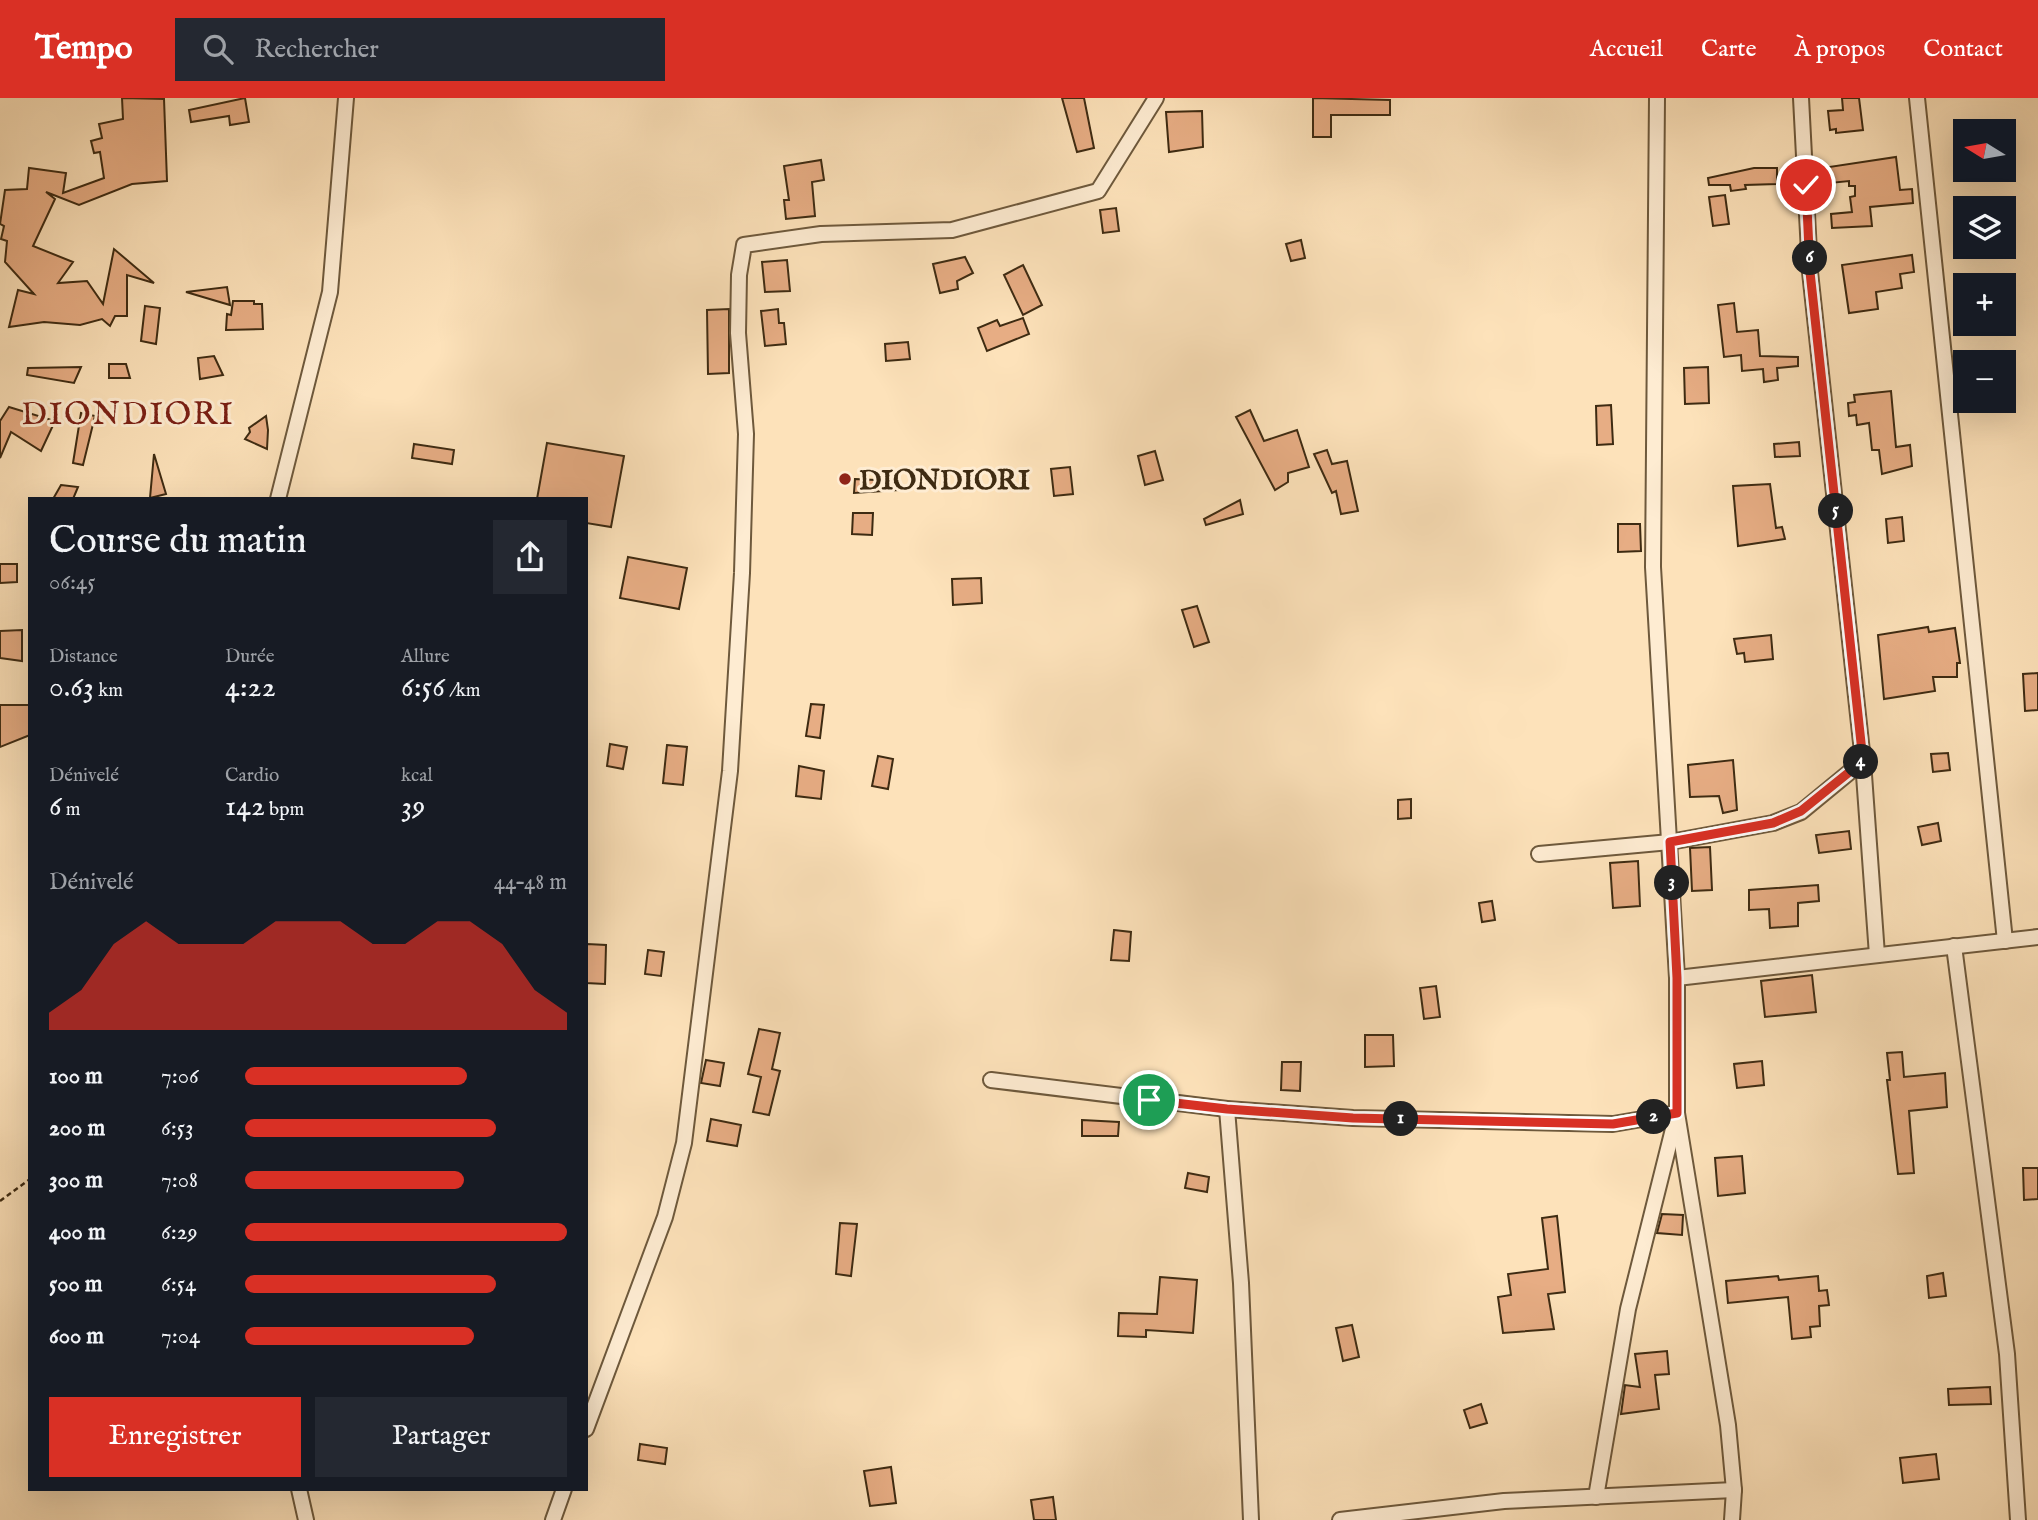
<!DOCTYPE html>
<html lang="fr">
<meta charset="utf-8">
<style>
body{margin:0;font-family:"IM FELL English",serif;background:#242831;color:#f1f3f6;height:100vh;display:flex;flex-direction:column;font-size:26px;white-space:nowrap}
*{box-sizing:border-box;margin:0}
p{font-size:23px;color:#9ea1a6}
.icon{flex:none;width:38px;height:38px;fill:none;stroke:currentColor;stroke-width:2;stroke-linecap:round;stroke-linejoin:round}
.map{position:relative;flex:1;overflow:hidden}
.details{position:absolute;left:28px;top:399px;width:560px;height:994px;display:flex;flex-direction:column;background:#171b24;border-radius:0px;box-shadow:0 7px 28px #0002}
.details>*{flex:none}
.needle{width:46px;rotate:281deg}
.controls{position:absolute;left:1953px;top:21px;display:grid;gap:14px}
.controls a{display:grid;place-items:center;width:63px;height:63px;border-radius:0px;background:#171b24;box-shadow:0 7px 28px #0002;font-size:35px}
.pin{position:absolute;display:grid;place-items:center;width:60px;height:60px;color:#fff;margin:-30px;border:4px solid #fff;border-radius:50%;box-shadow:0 2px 7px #0007}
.km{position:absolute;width:35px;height:35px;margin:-18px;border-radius:50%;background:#222;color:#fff;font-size:19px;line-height:35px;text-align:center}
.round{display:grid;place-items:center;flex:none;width:74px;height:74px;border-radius:0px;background:#242831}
.head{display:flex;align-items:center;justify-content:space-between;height:119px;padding:0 21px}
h1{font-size:38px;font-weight:600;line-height:52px}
.figures{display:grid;grid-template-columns:repeat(3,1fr);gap:10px;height:119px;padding:7px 21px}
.figures div{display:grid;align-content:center}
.figures b{font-size:30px;font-weight:600}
.figures small{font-size:19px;font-weight:400}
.figures p{font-size:19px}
.chart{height:196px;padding:14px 21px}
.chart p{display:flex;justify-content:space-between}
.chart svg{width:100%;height:126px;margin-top:7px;fill:#d93025;opacity:.7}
.action{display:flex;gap:14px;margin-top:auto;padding:14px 21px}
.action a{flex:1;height:80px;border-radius:0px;background:#d93025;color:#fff;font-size:28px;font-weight:600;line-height:80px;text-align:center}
.action a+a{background:#242831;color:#f1f3f6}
ul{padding:0 21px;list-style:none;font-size:23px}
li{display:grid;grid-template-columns:112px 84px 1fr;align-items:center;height:52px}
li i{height:18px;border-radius:9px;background:#d93025}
header{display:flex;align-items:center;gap:42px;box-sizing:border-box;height:98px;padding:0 35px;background:#d93025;color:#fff}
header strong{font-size:33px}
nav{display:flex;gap:38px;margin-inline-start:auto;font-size:24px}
.search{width:490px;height:63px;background:#242831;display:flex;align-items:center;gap:18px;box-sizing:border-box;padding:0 24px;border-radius:0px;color:#9ea1a6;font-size:26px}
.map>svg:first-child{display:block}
</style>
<header>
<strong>Tempo</strong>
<div class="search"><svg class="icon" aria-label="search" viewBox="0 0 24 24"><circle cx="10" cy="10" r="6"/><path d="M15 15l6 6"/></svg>Rechercher</div>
<nav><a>Accueil</a><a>Carte</a><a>À propos</a><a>Contact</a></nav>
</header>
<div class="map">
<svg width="2038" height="1422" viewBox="0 0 2038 1422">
<rect width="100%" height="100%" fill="#fde2ba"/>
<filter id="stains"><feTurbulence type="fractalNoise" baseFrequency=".00286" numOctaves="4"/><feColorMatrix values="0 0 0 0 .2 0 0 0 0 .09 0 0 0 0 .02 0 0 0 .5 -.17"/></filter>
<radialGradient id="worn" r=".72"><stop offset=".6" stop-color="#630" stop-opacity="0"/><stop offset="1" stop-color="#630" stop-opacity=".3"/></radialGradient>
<!-- building -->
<g fill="#e7ad84" stroke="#3e2b12" stroke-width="2">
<polygon points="122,0 164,1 167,83 132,86 79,107 46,94 55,101 33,148 73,164 58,185 87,183 103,206 114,151 154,185 127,177 127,218 115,218 110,228 102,221 80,227 44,224 9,229 18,192 34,196 5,164 7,143 1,141 4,128 0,126 5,92 27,91 29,70 66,75 63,95 104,80 100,54 94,55 91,43 102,40 99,26 123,21"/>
<polygon points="245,0 249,24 230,27 229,18 191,24 189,12"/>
<polygon points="1062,0 1084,0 1094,50 1077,54"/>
<polygon points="1313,0 1390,2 1390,17 1331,17 1331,39 1313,39"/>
<polygon points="1842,0 1859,0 1863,32 1836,35 1836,31 1830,32 1828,13 1843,12"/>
<polygon points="1202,13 1203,49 1169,54 1166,14"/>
<polygon points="1896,59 1900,92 1912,91 1913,105 1870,109 1872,128 1832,130 1831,116 1852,114 1850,99 1855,98 1855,88 1849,88 1849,83 1830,85 1829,69"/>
<polygon points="821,62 824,82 812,84 815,118 786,121 784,102 789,102 784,68"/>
<polygon points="1754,70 1777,70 1777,86 1745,87 1746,91 1731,93 1730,87 1709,87 1708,80"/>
<polygon points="1725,97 1729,126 1713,128 1709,99"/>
<polygon points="1116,110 1119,133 1103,135 1100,112"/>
<polygon points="1301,142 1305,160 1291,163 1286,146"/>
<polygon points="1912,157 1914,174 1900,176 1902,190 1876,194 1878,211 1849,215 1842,167"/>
<polygon points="965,159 973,175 957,183 958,191 940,195 933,166"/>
<polygon points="787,162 790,193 765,194 762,164"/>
<polygon points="1023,167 1042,207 1023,217 1004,177"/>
<polygon points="227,189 230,207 186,194"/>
<polygon points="233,203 254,203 254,206 262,206 263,231 226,232 227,216 231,217"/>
<polygon points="1734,205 1737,234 1758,232 1760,258 1798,259 1798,268 1777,270 1778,282 1764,284 1763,271 1742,273 1741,257 1724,259 1718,207"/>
<polygon points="145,208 160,210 156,246 141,243"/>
<polygon points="729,211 729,275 708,276 707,212"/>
<polygon points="778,211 779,225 784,225 786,246 765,248 761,213"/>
<polygon points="1023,220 1029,236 987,253 978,230 997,222 1000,228"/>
<polygon points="908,244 910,261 886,263 885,246"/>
<polygon points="214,258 223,277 200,281 198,260"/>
<polygon points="109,266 126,266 130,280 109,280"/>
<polygon points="81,269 74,285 27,277 28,270"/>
<polygon points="1708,269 1709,305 1685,306 1684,270"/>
<polygon points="1891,293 1896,349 1910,347 1912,368 1882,376 1879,352 1872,352 1869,325 1857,327 1856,317 1849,318 1848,305 1855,304 1854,297"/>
<polygon points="1611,307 1613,346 1597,347 1596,308"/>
<polygon points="9,309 55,323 41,353 11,334 0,360 0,323"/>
<polygon points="1250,312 1264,343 1297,332 1309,369 1288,375 1288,384 1275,392 1236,319"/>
<polygon points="81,315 95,318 83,367 73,365"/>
<polygon points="266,318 268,332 267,351 245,341 250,334 249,330"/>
<polygon points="1799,344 1800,358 1775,359 1774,346"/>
<polygon points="547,345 624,358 611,429 586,425 586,401 537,401"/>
<polygon points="414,346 454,352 452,366 412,360"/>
<polygon points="1327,352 1332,366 1347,363 1358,413 1341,416 1336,393 1332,395 1314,356"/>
<polygon points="1155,353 1163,382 1145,387 1138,358"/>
<polygon points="154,356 166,396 150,400"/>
<polygon points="1070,369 1073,396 1054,398 1051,371"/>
<polygon points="855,381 897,383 898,392 854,395"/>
<polygon points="1770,386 1776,430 1782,429 1785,441 1738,448 1733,388"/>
<polygon points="61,387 78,389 73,401 53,401"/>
<polygon points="1240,402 1243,416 1206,427 1204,421"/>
<polygon points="853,415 873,415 872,437 852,436"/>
<polygon points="1902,419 1904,443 1888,445 1886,421"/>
<polygon points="1618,426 1640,426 1641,453 1618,454"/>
<polygon points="628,459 687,470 679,511 620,500"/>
<polygon points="0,466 17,466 17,484 0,485"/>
<polygon points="981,480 982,505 953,507 952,481"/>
<polygon points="1197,508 1209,544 1194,549 1182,512"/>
<polygon points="1928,529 1929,534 1955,530 1960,565 1957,565 1957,579 1933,579 1935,593 1884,601 1878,537"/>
<polygon points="22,532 22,563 0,560 0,533"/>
<polygon points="1771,537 1773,561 1745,564 1744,555 1737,556 1734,541"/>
<polygon points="2038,575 2038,612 2025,613 2023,576"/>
<polygon points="811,606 824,607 820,640 806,638"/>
<polygon points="0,607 30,607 30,637 0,649"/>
<polygon points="610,646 627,649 623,671 607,668"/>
<polygon points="667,647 687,649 683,687 663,685"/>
<polygon points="1948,655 1950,672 1933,674 1931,656"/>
<polygon points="878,658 893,661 888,691 872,688"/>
<polygon points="1733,662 1737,712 1723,715 1719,698 1690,699 1688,667"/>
<polygon points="799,668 824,673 821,701 796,698"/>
<polygon points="1411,701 1411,720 1398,721 1398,702"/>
<polygon points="1938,725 1941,743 1922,747 1918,729"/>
<polygon points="1849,733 1851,751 1819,755 1816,737"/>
<polygon points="1710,749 1712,792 1692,793 1690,750"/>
<polygon points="1638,763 1640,808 1613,810 1610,765"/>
<polygon points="1818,787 1819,803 1798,805 1798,828 1770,830 1769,811 1749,812 1749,792"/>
<polygon points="1492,803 1495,822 1482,824 1479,805"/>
<polygon points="1114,832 1131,834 1129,863 1111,862"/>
<polygon points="587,846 606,847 605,886 586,885"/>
<polygon points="648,852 664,854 661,878 645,876"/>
<polygon points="1812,877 1816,914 1765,919 1761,883"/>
<polygon points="1436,888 1440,919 1424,921 1420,890"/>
<polygon points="759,931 780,935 772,971 780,973 769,1017 753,1014 761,979 748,976"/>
<polygon points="1365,937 1393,937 1394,968 1365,969"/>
<polygon points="1902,954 1904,979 1945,975 1947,1009 1909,1013 1914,1075 1898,1076 1887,982 1890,982 1887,955"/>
<polygon points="706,962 724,965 720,988 701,985"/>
<polygon points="1762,963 1764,987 1737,990 1734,966"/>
<polygon points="1282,964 1301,964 1300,993 1281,992"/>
<polygon points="711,1021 741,1027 737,1048 707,1043"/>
<polygon points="1082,1022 1119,1024 1118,1038 1082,1038"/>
<polygon points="1742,1058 1745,1095 1718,1098 1715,1060"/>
<polygon points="2023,1070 2038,1070 2038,1101 2024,1102"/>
<polygon points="1188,1075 1209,1079 1207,1094 1185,1090"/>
<polygon points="1662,1116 1683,1117 1682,1137 1657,1135"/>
<polygon points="1557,1118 1565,1194 1548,1196 1554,1231 1503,1235 1498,1199 1511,1197 1508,1176 1548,1171 1542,1120"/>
<polygon points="840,1125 857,1126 851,1178 836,1176"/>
<polygon points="1943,1175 1946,1198 1929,1200 1927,1178"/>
<polygon points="1778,1178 1779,1182 1818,1178 1819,1193 1827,1192 1829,1207 1819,1208 1820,1228 1810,1229 1811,1239 1792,1241 1788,1199 1728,1205 1726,1183"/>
<polygon points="1160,1179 1197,1182 1193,1235 1146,1232 1146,1239 1118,1238 1119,1215 1157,1216"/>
<polygon points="1352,1227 1359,1259 1343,1263 1336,1230"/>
<polygon points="1667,1253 1669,1276 1655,1277 1659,1311 1621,1316 1625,1287 1640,1289 1635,1256"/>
<polygon points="1990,1289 1991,1306 1949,1307 1948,1291"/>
<polygon points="1481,1306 1487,1325 1470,1330 1464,1312"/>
<polygon points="640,1346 667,1350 665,1366 638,1362"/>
<polygon points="1936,1356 1939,1381 1903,1385 1900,1360"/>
<polygon points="891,1369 896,1405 870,1408 864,1373"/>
<polygon points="1053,1399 1056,1422 1034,1422 1031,1402"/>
</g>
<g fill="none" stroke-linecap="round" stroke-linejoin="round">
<!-- minor casing -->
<g stroke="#6e593c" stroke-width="18">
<g id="minor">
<polyline points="1801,0 1810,174 1863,663 1877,857"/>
<polyline points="1917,0 2005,843"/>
<polyline points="278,401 330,194 346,0"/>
<polyline points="1539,756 1670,744 1773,725 1801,714 1863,663"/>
<polyline points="1954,848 2007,1256 2018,1422"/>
<polyline points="1677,880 2038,839"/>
<polyline points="991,982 1227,1011 1353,1020 1613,1026 1677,1015 1728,1327 1734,1392 1732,1422"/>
<polyline points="1227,1011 1241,1185 1251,1422"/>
<polyline points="586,1331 665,1119 684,1045 730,673 742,475 746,336 738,235 739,177 744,147 821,136 952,132 1098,93 1156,0"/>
<polyline points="299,1391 306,1422"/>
<polyline points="1596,1399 1628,1211 1677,1015 1677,880 1653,469 1657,0"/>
<polyline points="553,1422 564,1391"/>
<polyline points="1340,1422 1504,1403 1734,1392"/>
</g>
</g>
<!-- path -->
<polyline stroke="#3e2b12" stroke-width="2.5" stroke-dasharray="5 3.5" stroke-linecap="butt" points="0,1103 30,1081"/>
<!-- minor -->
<use href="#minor" stroke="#feecd2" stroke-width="14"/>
</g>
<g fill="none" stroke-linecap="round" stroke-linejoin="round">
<!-- route casing -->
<g stroke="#fff" stroke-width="14">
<polyline id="route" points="1149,1002 1227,1011 1353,1020 1613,1026 1677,1015 1677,880 1670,744 1773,725 1801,713 1863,663 1810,174 1806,87"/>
</g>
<!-- route -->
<use href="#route" stroke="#d93025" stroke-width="9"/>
</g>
<!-- markers -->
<circle fill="#8f2418" stroke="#feecd2" stroke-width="2.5" cx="845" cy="381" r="7"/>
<g text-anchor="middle" stroke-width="6" stroke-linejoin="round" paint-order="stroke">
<!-- poi labels -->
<g font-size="28" font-weight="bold" fill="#3e2b12" stroke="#feecd2" text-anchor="start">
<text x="859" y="391">DIONDIORI</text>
</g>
<!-- quarter labels -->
<g font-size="32" letter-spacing="2" fill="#7a1f14" stroke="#feecd2">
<text x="128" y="326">DIONDIORI</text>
</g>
</g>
<rect width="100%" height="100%" filter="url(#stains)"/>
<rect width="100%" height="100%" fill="url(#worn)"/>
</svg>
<div class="controls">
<a><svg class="needle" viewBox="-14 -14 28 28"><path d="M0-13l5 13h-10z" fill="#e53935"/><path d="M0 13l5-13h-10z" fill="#9ea1a6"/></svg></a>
<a><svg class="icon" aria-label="layers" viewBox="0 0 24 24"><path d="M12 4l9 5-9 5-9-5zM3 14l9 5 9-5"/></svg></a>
<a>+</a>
<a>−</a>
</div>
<div class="pin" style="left:1149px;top:1002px;background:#1e9e55"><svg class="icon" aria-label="arrive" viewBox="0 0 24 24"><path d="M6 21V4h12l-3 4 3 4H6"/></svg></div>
<div class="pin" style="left:1806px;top:87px;background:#d93025"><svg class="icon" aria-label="check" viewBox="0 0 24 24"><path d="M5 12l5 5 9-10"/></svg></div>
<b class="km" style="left:1401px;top:1021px">1</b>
<b class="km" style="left:1654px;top:1019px">2</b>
<b class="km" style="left:1672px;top:785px">3</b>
<b class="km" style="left:1861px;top:664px">4</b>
<b class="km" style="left:1836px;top:413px">5</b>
<b class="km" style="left:1810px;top:160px">6</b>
<section class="details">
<div class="head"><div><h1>Course du matin</h1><p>06:45</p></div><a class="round"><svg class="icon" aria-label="share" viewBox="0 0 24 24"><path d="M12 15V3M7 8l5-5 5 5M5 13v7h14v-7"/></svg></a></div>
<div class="figures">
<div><p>Distance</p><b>0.63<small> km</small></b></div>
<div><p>Durée</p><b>4:22</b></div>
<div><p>Allure</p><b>6:56<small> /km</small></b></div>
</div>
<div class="figures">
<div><p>Dénivelé</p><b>6<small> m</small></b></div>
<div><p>Cardio</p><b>142<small> bpm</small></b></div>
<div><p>kcal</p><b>39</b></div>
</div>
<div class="chart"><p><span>Dénivelé</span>44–48 m</p>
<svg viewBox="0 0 160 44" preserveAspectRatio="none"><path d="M0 44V38L10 30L20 14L30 6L40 14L50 14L60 14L70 6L80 6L90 6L100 14L110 14L120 6L130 6L140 14L150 30L160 38V44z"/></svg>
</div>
<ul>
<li><b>100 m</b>7:06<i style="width:69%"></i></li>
<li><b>200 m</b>6:53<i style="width:78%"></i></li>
<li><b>300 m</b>7:08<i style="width:68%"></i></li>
<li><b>400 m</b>6:29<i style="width:100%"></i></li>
<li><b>500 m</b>6:54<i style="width:78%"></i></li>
<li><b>600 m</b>7:04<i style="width:71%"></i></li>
</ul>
<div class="action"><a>Enregistrer</a><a>Partager</a></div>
</section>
</div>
